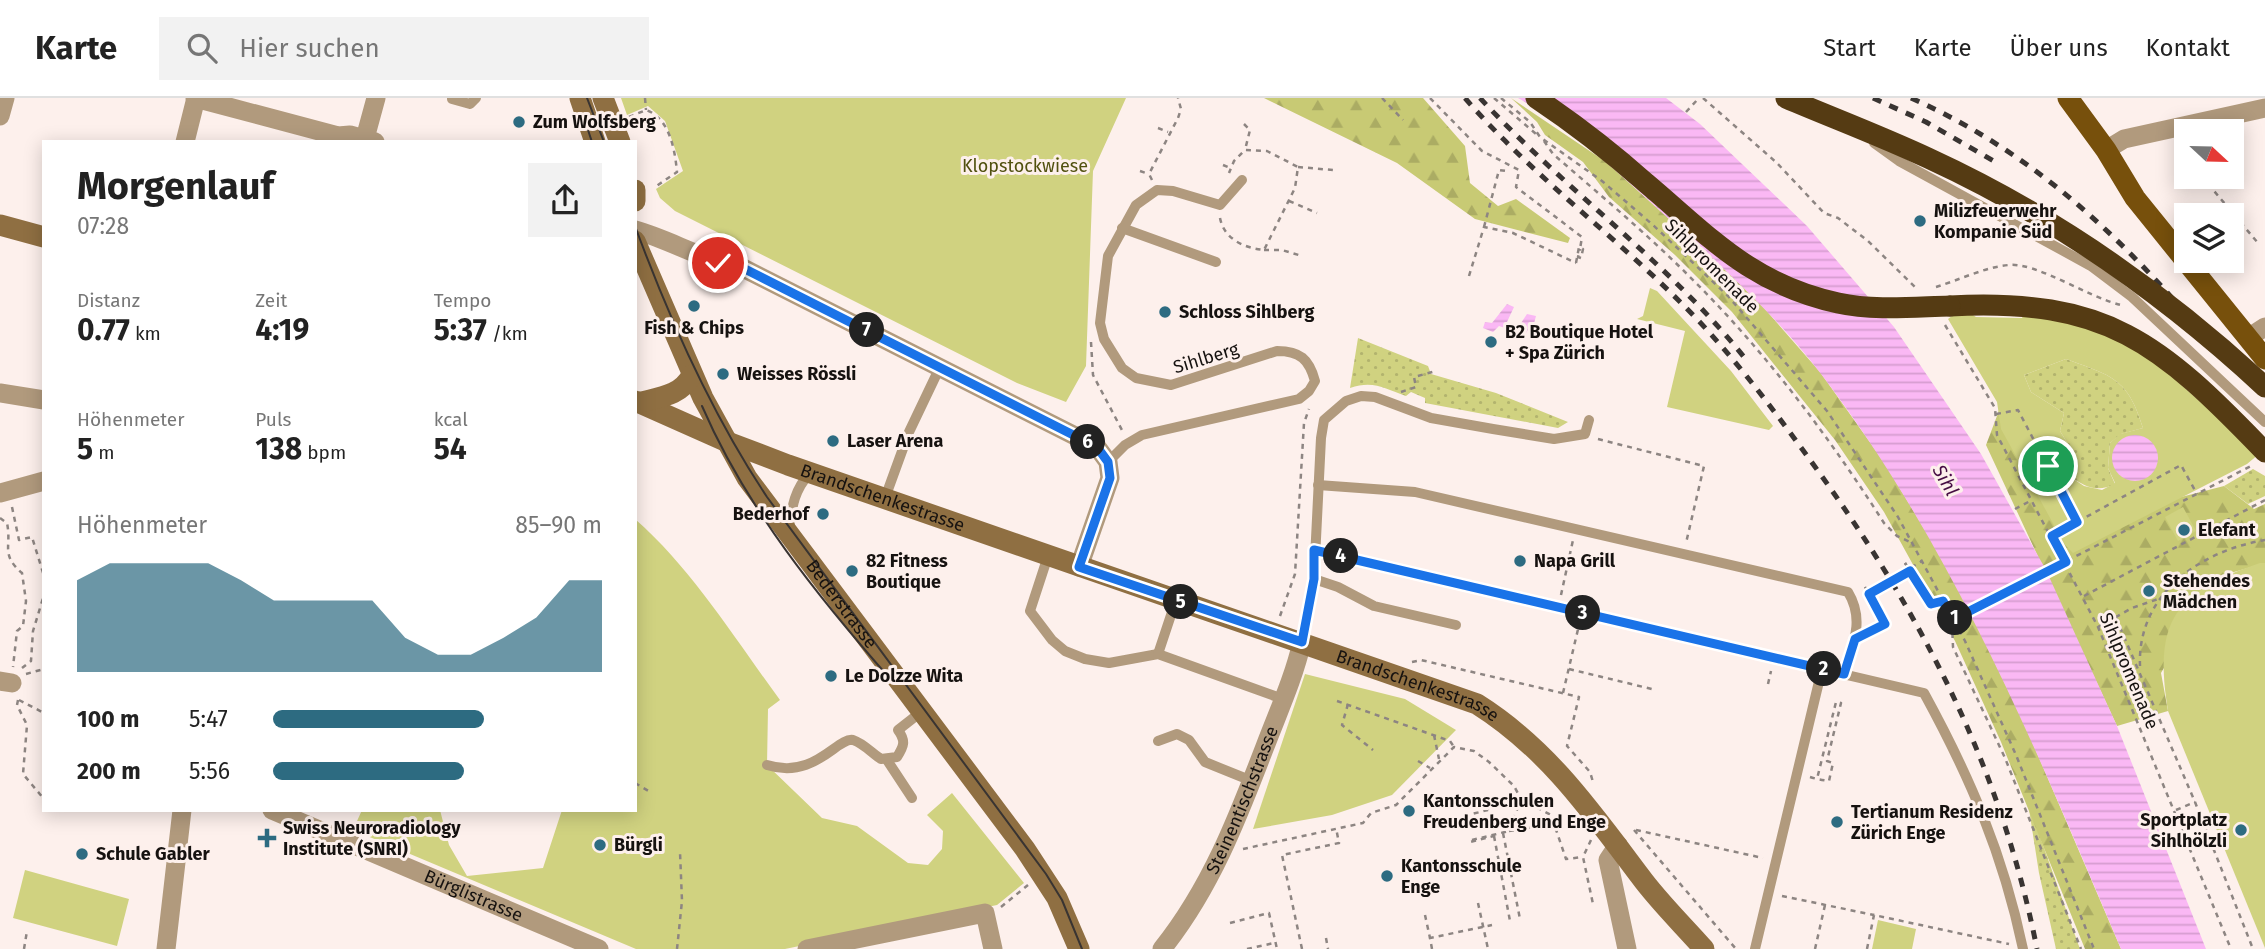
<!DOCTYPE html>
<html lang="de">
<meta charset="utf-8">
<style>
body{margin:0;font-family:"Fira Sans",sans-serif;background:#f2f2f2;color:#222;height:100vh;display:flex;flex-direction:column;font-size:26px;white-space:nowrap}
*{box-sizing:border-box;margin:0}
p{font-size:23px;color:#767676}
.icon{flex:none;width:38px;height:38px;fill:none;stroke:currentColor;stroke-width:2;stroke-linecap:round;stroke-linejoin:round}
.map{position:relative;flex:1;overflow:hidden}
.sheet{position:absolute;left:42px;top:42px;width:595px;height:672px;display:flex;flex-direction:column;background:#fff;border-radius:0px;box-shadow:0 4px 18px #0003}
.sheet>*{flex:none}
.needle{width:46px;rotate:112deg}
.fabs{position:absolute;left:2174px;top:21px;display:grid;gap:14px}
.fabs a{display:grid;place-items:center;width:70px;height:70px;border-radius:0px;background:#fff;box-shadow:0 4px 18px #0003;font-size:35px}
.pin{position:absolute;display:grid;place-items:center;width:60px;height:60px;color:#fff;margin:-30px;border:4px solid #fff;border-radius:50%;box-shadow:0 2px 7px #0007}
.km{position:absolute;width:35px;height:35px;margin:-18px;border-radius:50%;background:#222;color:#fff;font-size:19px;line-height:35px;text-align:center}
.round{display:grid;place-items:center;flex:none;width:74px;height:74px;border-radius:0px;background:#f2f2f2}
.head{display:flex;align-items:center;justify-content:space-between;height:119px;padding:0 35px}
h1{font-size:38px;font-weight:700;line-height:52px}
.figures{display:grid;grid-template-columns:repeat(3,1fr);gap:10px;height:119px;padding:7px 35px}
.figures div{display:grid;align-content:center}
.figures b{font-size:30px;font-weight:700}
.figures small{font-size:19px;font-weight:400}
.figures p{font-size:19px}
.chart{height:196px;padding:14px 35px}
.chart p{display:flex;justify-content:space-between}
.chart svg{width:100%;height:126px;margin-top:7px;fill:#2d6b81;opacity:.7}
ul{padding:0 35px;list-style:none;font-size:23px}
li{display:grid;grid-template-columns:112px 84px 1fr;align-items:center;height:52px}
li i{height:18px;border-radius:9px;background:#2d6b81}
header{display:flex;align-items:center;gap:42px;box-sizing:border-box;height:98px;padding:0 35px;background:#fff;border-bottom:2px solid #e0e0e0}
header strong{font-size:33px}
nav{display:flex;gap:38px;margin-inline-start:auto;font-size:24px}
.search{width:490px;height:63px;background:#f2f2f2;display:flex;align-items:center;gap:18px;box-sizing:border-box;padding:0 24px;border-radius:0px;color:#767676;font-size:26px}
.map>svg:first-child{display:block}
</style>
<header>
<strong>Karte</strong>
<div class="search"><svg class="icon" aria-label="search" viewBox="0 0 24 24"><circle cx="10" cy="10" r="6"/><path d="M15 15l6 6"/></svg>Hier suchen</div>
<nav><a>Start</a><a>Karte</a><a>Über uns</a><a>Kontakt</a></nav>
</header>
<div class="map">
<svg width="2265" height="851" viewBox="0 0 2265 851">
<defs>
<pattern id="grass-dots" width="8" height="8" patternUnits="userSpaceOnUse" patternTransform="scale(1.75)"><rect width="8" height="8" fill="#d0d280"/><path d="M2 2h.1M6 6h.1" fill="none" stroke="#b2b36e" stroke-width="1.8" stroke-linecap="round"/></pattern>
<pattern id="forest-firs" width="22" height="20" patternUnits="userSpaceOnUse" patternTransform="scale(1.75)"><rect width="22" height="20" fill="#c8ca74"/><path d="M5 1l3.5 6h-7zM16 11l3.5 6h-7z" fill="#abac63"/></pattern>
<pattern id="water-rules" width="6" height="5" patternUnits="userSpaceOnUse" patternTransform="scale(1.75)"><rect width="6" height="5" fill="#fab8f4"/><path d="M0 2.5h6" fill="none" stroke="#d69dd0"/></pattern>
</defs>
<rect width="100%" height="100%" fill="#fdf0ec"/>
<!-- grass -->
<g fill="url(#grass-dots)">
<path d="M1358,240L1428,268L1431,276L1496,295L1568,324L1558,330L1425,305V300L1411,294L1406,298C1385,291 1374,282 1350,290Z"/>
<path d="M2066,261C2112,278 2128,280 2143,330L2121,336L2110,345L2108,370L2115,386C2097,395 2086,389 2069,378L2067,369L2071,351L2060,333L2064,315L2031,294L2024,277Z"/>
<polygon points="2253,371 2265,378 2265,398 2248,406 2224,388"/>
<polygon points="2028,705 2080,851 2056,851 2039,775"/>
</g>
<!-- forest -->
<g fill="url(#forest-firs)">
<polygon points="1264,0 1423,0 1465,48 1470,85 1498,108 1516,101 1570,140 1568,145 1475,121 1397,65"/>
<polygon points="1511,0 1606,64 1751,195 1820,274 1884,364 1954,480 2025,627 2121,851 2085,851 2001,644 1955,543 1884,414 1835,342 1732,214 1675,157 1609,99 1583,64 1545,37 1537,24"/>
<polygon points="2034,220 2096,233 2138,299 2113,273 2067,255 2019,278 2077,413 2138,410 2224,388 2254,411 2265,406 2265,465 2217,479 2161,575 2168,613 2117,628 1986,347"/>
</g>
<!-- green -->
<g fill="#d0d280" fill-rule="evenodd">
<polygon points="621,0 1126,0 1093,73 1086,268 1066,304 1017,285 675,113 660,100 656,91 683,73 665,23 648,8 627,17"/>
<polygon points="1650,190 1657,193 1731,273 1773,328 1769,332 1667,309 1685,233 1637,221 1643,218"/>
<path d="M1968,214L1976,219L2022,220L2024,214L2050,216L2141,251L2259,356L2247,366L2073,455L2065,447L2001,331L1997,304L1948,221L1956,215ZM2066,261C2112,278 2128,280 2143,330L2120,336L2110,345L2108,370L2115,385L2102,392L2084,388L2069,378L2067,369L2071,351L2060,333L2064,315L2031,294L2024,277Z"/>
<polygon points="2183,409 2196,433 2178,443 2165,419"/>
<path d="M635,421C693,472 735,541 780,602L768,611L767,667L822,720L857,728L908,765L928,767L942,751L943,733L927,717L952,695L1024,785L997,807L785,851H636L353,732L362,712H440L449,747L467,778L543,770L562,712H635Z"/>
<path d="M2260,465H2265V850L2168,613C2153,522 2175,494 2260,465Z"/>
<polygon points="1305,576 1405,601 1456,632 1392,697 1332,717 1253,731"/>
<polygon points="25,772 129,801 117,848 13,820"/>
<polygon points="1878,822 1916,831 1912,851 1872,851"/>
</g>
<!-- water -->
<g fill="url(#water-rules)">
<path d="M1518,0H1666L1700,26L1807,128L1894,229L1981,356L2046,472L2117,628L2206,851H2121C2036,651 1954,450 1821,276C1776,217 1722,169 1668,120C1621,77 1573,32 1518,0Z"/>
<polygon points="1507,206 1514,209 1507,224 1519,228 1527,216 1536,218 1532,233 1528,232 1524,238 1504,236 1505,230 1499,228 1493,234 1483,230 1485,224 1492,225"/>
<circle cx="2135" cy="360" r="23"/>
</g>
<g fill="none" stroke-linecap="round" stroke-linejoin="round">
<!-- path -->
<g stroke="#8d8582" stroke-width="2.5" stroke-dasharray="5 5" stroke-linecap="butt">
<polyline points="645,0 646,12"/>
<polyline points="1382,0 1403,22"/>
<polyline points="1430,0 1482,53 1519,72 1516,89 1582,139 1580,151"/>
<polyline points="1494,0 1536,36"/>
<polyline points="1501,0 1530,24 1540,39 1602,83 1653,127 1728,198 1827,313 1898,419 1965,543 2016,657 2094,851"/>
<polyline points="1703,0 1777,65 1824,115 1838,120 1868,143 1916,190"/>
<polyline points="1686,14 1699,0"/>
<path d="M629,19L646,12C670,20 675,53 677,74L655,89"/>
<polyline points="1244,26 1250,32 1245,52"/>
<polyline points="1158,30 1168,34"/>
<path d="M1544,43L1553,56C1599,96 1646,135 1689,178C1764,252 1828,337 1884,425L1897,438L1910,444"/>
<polyline points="1223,67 1230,70"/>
<polyline points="1298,69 1333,72"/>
<polyline points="1140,73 1149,76"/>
<polyline points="2217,79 2209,87 2258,145"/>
<polyline points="1152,82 1149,76 1178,20 1181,11 1178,0"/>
<polyline points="1289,103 1317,115"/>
<path d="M1220,120C1224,141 1244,150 1264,152L1295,90L1298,69L1267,53L1245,52L1234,63L1229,75"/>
<polyline points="1484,129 1499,72 1506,73"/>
<polyline points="1264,152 1282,152 1302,158"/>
<polyline points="1469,178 1484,129 1513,135 1576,165"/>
<path d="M1936,189C1959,182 1985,169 2009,167C2036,164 2090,200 2121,207"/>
<polyline points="1945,227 1995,310 1997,337 2098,529 2231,851"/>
<polyline points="1091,244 1093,277 1123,334"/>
<polyline points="1401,294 1416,289 1414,279 1436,273"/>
<polyline points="1996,316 2018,312 2077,424 2181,367 2197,396"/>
<polyline points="1598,341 1704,368 1686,445"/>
<polyline points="12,409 19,442 32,439 44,478"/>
<polyline points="2015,411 2032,402"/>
<path d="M0,420L7,425C12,449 0,456 22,475L26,503L23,528L17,533L13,569"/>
<polyline points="2052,438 2076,424"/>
<polyline points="1905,465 1909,471 1922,463"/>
<polyline points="1910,473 1931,507 1943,503"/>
<polyline points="1561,497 1573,442"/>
<polyline points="1865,497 1868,495 1865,489"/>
<polyline points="2084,498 2265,402"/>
<polyline points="1280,518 1295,476 1304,325 1309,311"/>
<polyline points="2116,520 2195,704 2253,851"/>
<polyline points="1952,522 2251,368"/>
<polyline points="1952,525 1953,549 2005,660 2081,851"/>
<polyline points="2098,529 2132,510 2158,501"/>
<polyline points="1867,535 1885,526 1869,496"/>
<polyline points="1412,564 1421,562 1579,599 1567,648 1590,674 1593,684"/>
<path d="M2140,568C2137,496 2200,453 2265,442"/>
<polyline points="22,570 31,563 33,533 44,497"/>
<polyline points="1569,571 1656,592"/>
<polyline points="26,576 44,571"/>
<polyline points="1768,586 1771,573"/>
<polyline points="1563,595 1579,527"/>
<polyline points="18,602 17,607 27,627 23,676 44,701"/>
<polyline points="19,602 44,615"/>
<polyline points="1337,603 1450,643 1454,649"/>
<polyline points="1348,606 1342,627 1373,652"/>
<polyline points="1434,637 1439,661"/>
<polyline points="1418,663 1430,670"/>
<path d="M1810,679C1816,681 1822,682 1829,683L1833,665L1827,663L1841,605L1836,604L1817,681"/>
<polyline points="635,685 652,695"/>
<polyline points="2176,712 2195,704"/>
<polyline points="1634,732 1736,851"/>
<polyline points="1636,732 1763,760"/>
<polyline points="1509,733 1556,725"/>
<polyline points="1503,735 1520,821"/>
<polyline points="1494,738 1510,823"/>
<polyline points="1472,742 1509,733 1521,701"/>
<polyline points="1591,742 1583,759 1593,806"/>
<polyline points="1243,751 1363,725 1371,715 1396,707 1454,649 1474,653 1489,664 1514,688 1521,701 1551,717 1566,761 1583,759"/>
<polyline points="1782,798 1874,817"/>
<polyline points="1001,809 1028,787"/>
<polyline points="1425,817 1430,840"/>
<polyline points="1230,825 1269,815 1277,851"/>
<polyline points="1326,840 1328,851"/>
<polyline points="24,851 27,833"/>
<polyline points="677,851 682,803 680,754"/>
<polyline points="1247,851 1274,845"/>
<polyline points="1302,851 1282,757 1339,745 1336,730"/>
<polyline points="1432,851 1430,840 1492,827"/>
<polyline points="1815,851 1825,807"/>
<polyline points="1867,851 1874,817 2009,846"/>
</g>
<!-- lane -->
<g stroke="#b19a7d" stroke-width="10">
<polyline points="452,1 470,6 476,0"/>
<polyline points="1874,45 1899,63 2091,168 2132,199 2265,324"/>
<polyline points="1122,130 1216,164"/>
<path d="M1108,364L1125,347L1142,337L1299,301L1309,293L1315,283C1309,261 1300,253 1277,253L1171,287L1136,280L1122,270L1104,241L1100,225L1108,158L1136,107L1157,92L1173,93L1220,107L1242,82"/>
<path d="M1318,387L1415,394L1848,494C1865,522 1853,546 1844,576"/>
<polyline points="885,400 909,334 940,269"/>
<path d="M789,431C792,409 794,392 810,375"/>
<path d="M1314,452L1924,595C1970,679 2003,756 2023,851"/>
<polyline points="1048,458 1030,513 1052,542 1065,553 1085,561 1109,565 1158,556 1283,601"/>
<polyline points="1314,481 1338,489 1374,508 1456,527"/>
<polyline points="1302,544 1314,481 1321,340 1324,322 1346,303 1361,298 1375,299 1431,320 1493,331 1554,341 1585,336 1589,322"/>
<polyline points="1158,556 1176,502"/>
<polyline points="1158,643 1177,636 1189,642 1205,664 1252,683"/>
<polyline points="887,662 912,700"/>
<path d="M767,667C815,682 837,639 853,642C863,645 873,656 881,661L897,659C904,648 906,643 898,632L921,614"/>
<polyline points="1755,851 1822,571"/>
</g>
<!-- street -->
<g stroke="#b19a7d" stroke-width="19">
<polyline points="195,0 338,38 350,37 375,44"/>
<polyline points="0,18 5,0"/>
<polyline points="185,44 196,0"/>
<polyline points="364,44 376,0"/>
<polyline points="2106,52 2124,41 2265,10"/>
<path d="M635,132C671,142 704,163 741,169L1097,349L1108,364L1110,380L1079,469"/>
<polyline points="2248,240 2265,229"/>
<polyline points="0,295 44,302"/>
<polyline points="0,395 44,383"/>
<polyline points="0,583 12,585"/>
<path id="s1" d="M272,712L599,851"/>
<polyline points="1618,747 1608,762 1627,851"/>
<polyline points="166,851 182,712"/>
<polyline points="807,851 985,815 993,851"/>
<path id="s2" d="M1162,851C1211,790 1238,719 1266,646C1279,612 1294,579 1302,544"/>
</g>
<!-- secondary -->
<g stroke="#8f6f42" stroke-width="21">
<polyline points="580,0 595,44"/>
<polyline points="603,0 620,44"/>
<polyline points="635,92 635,103"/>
<polyline points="0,127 44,139"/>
<path id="s3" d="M635,143L703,300L747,380L1025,751L1057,800L1079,851"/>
<path id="s4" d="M635,303L725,343L788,367L1477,606C1547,650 1591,713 1640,778C1659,804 1683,827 1704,851"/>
<path d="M641,304C662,299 681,297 692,277"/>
</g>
<!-- primary -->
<polyline stroke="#77500c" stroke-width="21" points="2068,0 2106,52 2135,100 2265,261"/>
<!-- highway -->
<path stroke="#553b13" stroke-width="21" d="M1950,208C2107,200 2159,244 2265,354"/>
<!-- tram -->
<g stroke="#393432" stroke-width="2">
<polyline points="587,0 604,44"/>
<polyline points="583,17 592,44"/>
<path d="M635,128C670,223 711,315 767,399L1046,776L1062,802L1082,851"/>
<path d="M702,308C746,410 819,500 892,583"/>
</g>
<!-- rail -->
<g stroke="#393432" stroke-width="5" stroke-dasharray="9 9" stroke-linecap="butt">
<path d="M1465,0C1534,80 1621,142 1694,218C1738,264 1776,315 1813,366C1922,516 2001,669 2037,851"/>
<path d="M1480,0C1564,91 1666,162 1744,259"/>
<polyline points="1873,0 1926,24 1999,66"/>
<path d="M1911,0C2041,58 2132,149 2221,257"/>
</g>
<!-- path-bridge -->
<g stroke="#8d8582" stroke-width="2.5" stroke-dasharray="5 5" stroke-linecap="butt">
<polyline points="1576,165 1579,149 1583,151 1581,160 1578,159 1580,151"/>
<polyline points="1865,489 1869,496 1910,473 1905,465"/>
<polyline points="1464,718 1488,712 1494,738 1470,744"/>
<polyline points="1478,805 1488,851"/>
</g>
<!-- highway-bridge -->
<g stroke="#553b13" stroke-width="21">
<path d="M1536,0C1575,26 1611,54 1646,85C1710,139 1751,186 1838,205C1874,213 1913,209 1950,208"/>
<path d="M1786,0C1833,20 1881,38 1928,60C2052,117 2165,196 2265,289"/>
</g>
</g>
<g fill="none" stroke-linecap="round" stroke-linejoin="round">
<!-- route casing -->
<g stroke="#fff" stroke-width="14">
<polyline id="route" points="718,165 741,169 1097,349 1108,364 1110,380 1079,469 1302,544 1314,481 1314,452 1844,576 1855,541 1885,526 1869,496 1910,473 1931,506 1943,503 1952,522 2066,464 2052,438 2077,424 2048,368"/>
</g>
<!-- route -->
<use href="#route" stroke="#1a73e8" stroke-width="9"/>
</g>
<!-- markers -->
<g fill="#2d6b81" stroke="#fdf0ec" stroke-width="2.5">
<circle cx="519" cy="24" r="7"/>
<circle cx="1920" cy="123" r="7"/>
<circle cx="694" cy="208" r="7"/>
<circle cx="1165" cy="214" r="7"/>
<circle cx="1491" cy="244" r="7"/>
<circle cx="723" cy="276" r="7"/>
<circle cx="833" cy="343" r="7"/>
<circle cx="823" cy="416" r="7"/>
<circle cx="2184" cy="432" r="7"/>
<circle cx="1520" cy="463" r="7"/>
<circle cx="852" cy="473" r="7"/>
<circle cx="2149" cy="493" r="7"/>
<circle cx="831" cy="578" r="7"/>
<circle cx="1409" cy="713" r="7"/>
<circle cx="1837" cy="724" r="7"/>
<circle cx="2241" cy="732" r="7"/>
<path d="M263.5 729.5h7v7h7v7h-7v7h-7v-7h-7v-7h7z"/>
<circle cx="600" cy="747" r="7"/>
<circle cx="82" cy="756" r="7"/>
<circle cx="1387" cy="778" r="7"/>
</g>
<g text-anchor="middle" stroke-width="6" stroke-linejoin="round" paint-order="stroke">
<!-- poi labels -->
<g font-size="18" font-weight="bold" fill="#161210" stroke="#fdf0ec" text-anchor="start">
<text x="533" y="30">Zum Wolfsberg</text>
<text x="1934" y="119">Milizfeuerwehr<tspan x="1934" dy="21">Kompanie Süd</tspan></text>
<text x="1179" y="220">Schloss Sihlberg</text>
<text x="694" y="236" text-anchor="middle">Fish &amp; Chips</text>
<text x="1505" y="240">B2 Boutique Hotel<tspan x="1505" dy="21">+ Spa Zürich</tspan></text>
<text x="737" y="282">Weisses Rössli</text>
<text x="847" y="349">Laser Arena</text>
<text x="809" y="422" text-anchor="end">Bederhof</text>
<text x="2198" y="438">Elefant</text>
<text x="866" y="469">82 Fitness<tspan x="866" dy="21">Boutique</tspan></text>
<text x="1534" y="469">Napa Grill</text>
<text x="2163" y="489">Stehendes<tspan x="2163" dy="21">Mädchen</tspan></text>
<text x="845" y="584">Le Dolzze Wita</text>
<text x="1423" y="709">Kantonsschulen<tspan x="1423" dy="21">Freudenberg und Enge</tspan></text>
<text x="1851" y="720">Tertianum Residenz<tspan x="1851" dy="21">Zürich Enge</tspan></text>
<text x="2227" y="728" text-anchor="end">Sportplatz<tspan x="2227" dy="21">Sihlhölzli</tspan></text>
<text x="283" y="736">Swiss Neuroradiology<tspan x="283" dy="21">Institute (SNRI)</tspan></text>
<text x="614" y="753">Bürgli</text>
<text x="96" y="762">Schule Gabler</text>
<text x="1401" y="774">Kantonsschule<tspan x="1401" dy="21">Enge</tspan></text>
</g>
<!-- park labels -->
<g font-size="18" fill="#51510f" stroke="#fdf0ec">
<text x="1025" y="74">Klopstockwiese</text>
</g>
<!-- street labels -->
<g font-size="18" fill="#161210" stroke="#fdf0ec">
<text transform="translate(1712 168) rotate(45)" y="6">Sihlpromenade</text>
<text transform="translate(1206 260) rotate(-17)" y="6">Sihlberg</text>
<text dy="6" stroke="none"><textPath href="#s4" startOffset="266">Brandschenkestrasse</textPath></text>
<text dy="6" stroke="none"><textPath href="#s3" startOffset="420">Bederstrasse</textPath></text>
<text transform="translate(2129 573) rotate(67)" y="6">Sihlpromenade</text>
<text dy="6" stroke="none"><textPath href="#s4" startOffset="833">Brandschenkestrasse</textPath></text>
<text dy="6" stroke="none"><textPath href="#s2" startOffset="170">Steinentischstrasse</textPath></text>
<text dy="6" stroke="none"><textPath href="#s1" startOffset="219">Bürglistrasse</textPath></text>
</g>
<!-- water labels -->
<g font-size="19" font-style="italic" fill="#470d44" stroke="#fdf0ec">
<text transform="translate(1946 382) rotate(60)" y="7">Sihl</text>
</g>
</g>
</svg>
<div class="fabs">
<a><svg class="needle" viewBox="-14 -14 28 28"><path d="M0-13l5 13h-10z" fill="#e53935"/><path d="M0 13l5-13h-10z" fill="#767676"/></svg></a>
<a><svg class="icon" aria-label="layers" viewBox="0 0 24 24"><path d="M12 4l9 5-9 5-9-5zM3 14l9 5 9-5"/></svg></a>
</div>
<div class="pin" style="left:2048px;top:368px;background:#1e9e55"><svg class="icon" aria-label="arrive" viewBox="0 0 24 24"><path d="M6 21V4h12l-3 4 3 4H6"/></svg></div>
<div class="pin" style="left:718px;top:165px;background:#d93025"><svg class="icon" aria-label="check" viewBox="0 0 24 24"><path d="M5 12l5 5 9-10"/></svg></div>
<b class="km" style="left:1955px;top:520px">1</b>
<b class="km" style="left:1824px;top:571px">2</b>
<b class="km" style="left:1583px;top:515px">3</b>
<b class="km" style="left:1341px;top:458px">4</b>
<b class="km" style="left:1181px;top:504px">5</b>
<b class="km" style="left:1088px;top:344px">6</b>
<b class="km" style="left:867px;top:232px">7</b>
<section class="sheet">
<div class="head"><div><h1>Morgenlauf</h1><p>07:28</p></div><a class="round"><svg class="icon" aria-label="share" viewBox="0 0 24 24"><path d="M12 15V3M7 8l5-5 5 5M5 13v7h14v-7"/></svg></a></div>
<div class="figures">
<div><p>Distanz</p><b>0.77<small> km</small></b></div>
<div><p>Zeit</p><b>4:19</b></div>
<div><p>Tempo</p><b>5:37<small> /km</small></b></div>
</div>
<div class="figures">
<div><p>Höhenmeter</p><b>5<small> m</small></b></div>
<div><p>Puls</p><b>138<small> bpm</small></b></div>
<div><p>kcal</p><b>54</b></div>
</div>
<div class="chart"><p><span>Höhenmeter</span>85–90 m</p>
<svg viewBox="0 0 160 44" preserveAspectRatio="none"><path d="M0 44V12L10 6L20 6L30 6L40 6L50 12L60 19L70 19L80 19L90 19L100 32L110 38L120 38L130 32L140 25L150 12L160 12V44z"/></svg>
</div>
<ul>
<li><b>100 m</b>5:47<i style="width:64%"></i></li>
<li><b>200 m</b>5:56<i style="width:58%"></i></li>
</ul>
</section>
</div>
